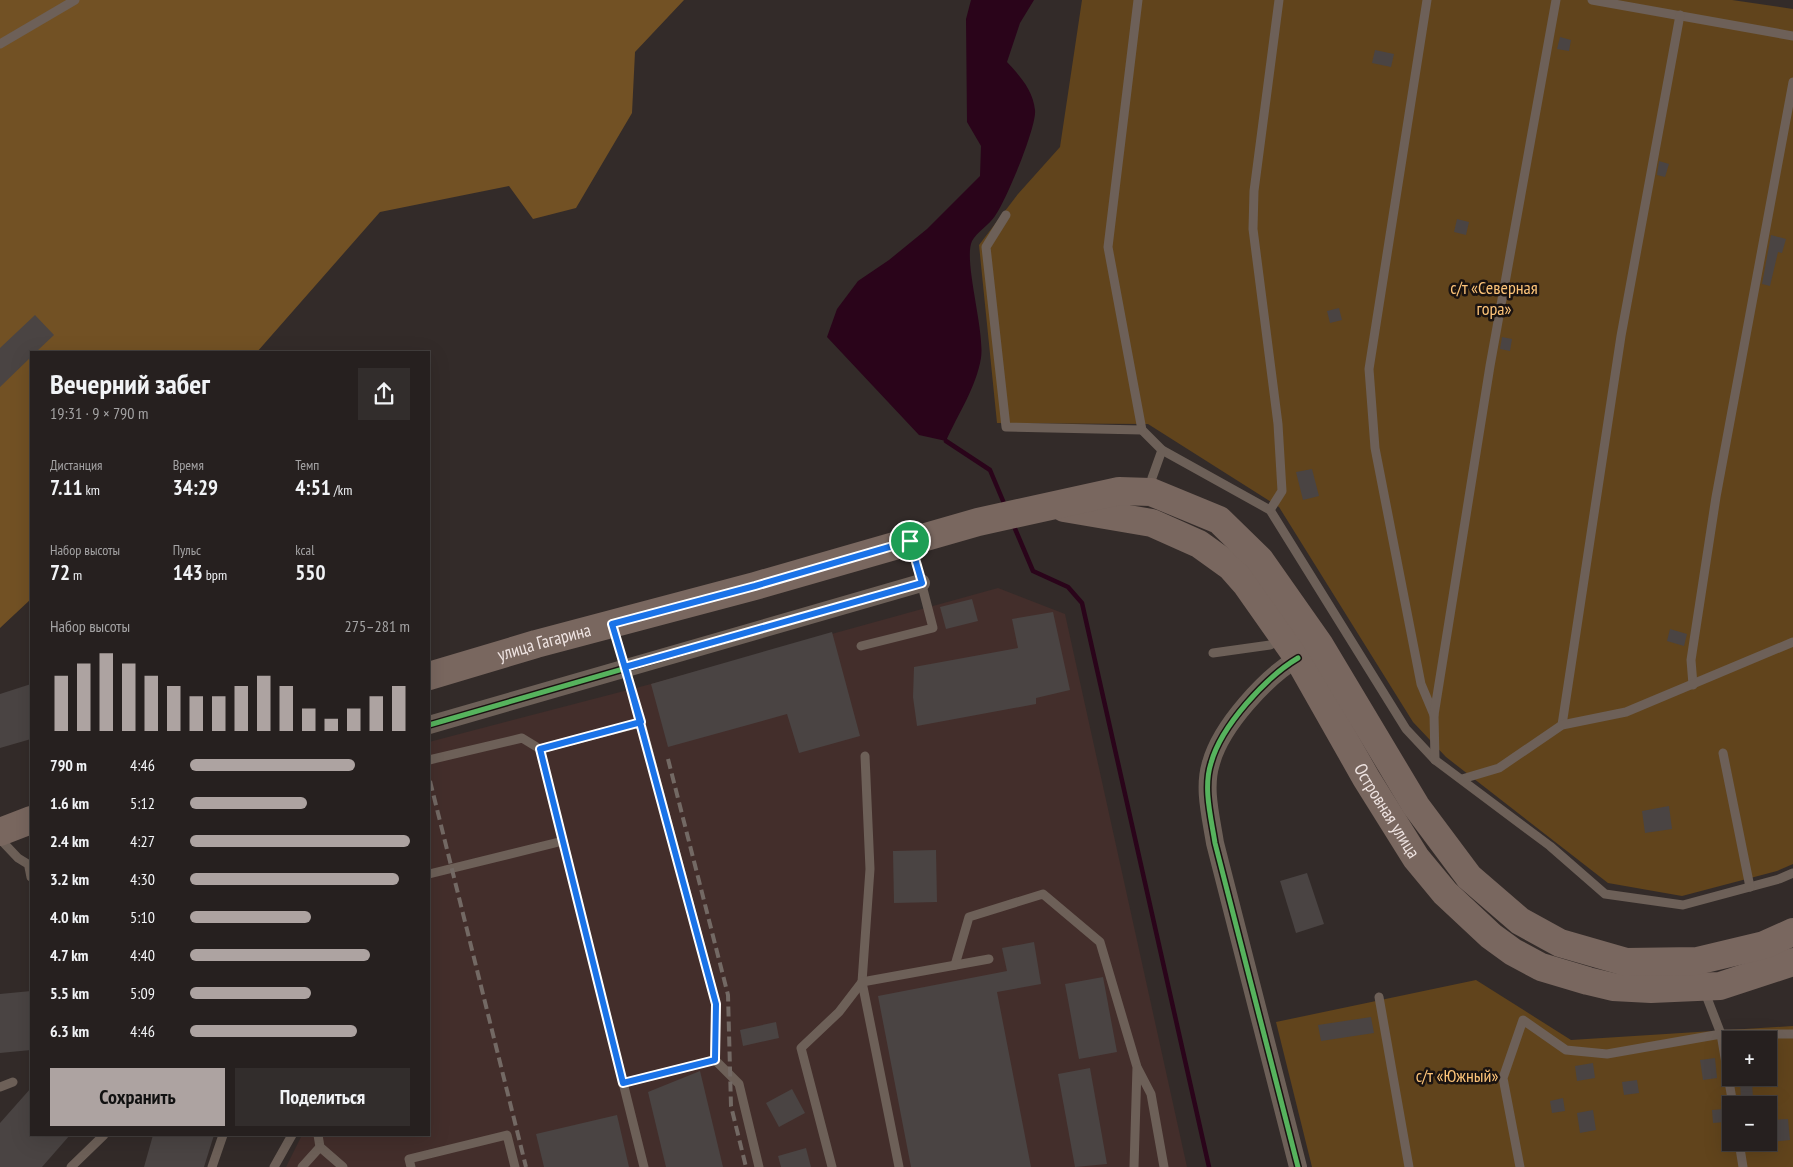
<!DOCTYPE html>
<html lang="ru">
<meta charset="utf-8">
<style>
body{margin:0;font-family:"PT Sans Narrow",sans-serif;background:#322d2c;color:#f1f3f6;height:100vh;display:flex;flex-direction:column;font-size:19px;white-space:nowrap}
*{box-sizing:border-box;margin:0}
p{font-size:16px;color:#a4a3a4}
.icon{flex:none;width:28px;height:28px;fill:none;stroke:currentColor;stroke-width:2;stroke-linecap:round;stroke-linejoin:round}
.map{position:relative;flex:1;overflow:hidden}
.panel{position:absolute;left:30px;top:351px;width:400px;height:785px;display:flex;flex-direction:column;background:#26201f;border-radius:0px;box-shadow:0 5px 20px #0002,0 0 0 1px #423e3d}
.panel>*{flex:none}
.tools{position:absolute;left:1722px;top:1031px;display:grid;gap:10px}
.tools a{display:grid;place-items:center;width:55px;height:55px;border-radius:0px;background:#26201f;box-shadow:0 5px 20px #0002,0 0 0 1px #423e3d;font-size:25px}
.pin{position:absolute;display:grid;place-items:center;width:42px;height:42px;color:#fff;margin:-21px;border:2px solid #fff;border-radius:50%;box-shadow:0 1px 5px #0007}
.round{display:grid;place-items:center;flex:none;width:52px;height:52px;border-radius:0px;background:#322d2c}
.headline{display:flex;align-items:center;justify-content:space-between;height:85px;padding:0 20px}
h1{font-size:28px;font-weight:800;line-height:38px}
.metrics{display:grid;grid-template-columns:repeat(3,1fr);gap:8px;height:85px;padding:5px 20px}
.metrics div{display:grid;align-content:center}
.metrics b{font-size:21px;font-weight:800}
.metrics small{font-size:14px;font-weight:400}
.metrics p{font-size:14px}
.chart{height:140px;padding:10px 20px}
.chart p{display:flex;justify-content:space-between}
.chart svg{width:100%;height:90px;margin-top:5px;stroke:#ada3a1;stroke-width:6}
.action{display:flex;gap:10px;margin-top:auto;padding:10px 20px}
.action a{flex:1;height:58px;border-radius:0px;background:#ada3a1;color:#111;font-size:20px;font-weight:800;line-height:58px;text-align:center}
.action a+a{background:#322d2c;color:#f1f3f6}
ul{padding:0 20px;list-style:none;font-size:16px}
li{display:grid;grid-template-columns:80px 60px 1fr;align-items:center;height:38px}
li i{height:12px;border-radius:6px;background:#ada3a1}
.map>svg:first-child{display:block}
</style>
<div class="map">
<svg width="1793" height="1167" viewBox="0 0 1793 1167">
<rect width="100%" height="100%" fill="#332b29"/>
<!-- built -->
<polygon fill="#432e2b" points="998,588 1065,614 1187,1167 286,1167 302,1135 429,1135 429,742 651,684"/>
<!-- green -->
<g fill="#61441c" fill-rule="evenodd">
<polygon points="1082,0 1732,0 1793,9 1793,864 1777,871 1682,896 1608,883 1446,757 1413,722 1279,507 1148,424 997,423 979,245 1018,194 1060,147"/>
<path d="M1476,980L1571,1040L1793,1026V1167H1312L1276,1022ZM1731,1040H1769V1078H1731ZM1731,1105H1769V1142H1731Z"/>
</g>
<!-- forest -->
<polygon fill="#725124" points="0,0 684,0 635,52 632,113 576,208 533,219 509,186 380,212 257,352 31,352 31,599 0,628"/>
<!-- water -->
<path fill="#2a041a" d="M971,0H1034L1020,23L1007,62C1020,76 1033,90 1035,110C1037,126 1006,201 995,216C989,225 977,232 972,241C963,260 985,330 981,358C976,388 958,414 946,441L919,435L827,337L837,309L858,281L889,260L927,229L980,176L981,146L967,122L966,19Z"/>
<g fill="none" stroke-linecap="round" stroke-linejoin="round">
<!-- stream -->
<g stroke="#2a041a" stroke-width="4.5">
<polyline points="946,441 990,470 1006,508"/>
<polyline points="1013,524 1033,571 1068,587 1082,603 1209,1167"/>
</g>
</g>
<!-- building -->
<g fill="#4a4443">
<polygon points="1560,37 1571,40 1569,51 1557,49"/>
<polygon points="1375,50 1394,54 1391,67 1372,63"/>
<polygon points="1659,161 1669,164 1665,177 1657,175"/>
<polygon points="1457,219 1469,222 1466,235 1454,232"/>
<polygon points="1771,235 1786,239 1782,253 1778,252 1770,286 1762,284"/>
<polygon points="1339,308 1342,320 1330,323 1327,311"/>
<polygon points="35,315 54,335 36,352 31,352 31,357 0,387 0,348"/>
<polygon points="1502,337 1512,339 1510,351 1500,349"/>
<polygon points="1312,469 1319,496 1303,500 1296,472"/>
<polygon points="972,599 978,621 946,629 940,607"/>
<polygon points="1053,612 1070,690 1036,698 1036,704 917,726 913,697 914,667 1018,648 1012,619"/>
<polygon points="1670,629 1687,634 1684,646 1667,641"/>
<polygon points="832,632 860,736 799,753 787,714 668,747 651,684"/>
<polygon points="31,684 31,739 0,748 0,694"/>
<polygon points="1669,806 1672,829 1645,833 1642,811"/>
<polygon points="936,850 937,902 894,903 893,851"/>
<polygon points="1307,873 1324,924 1296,933 1280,881"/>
<polygon points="1034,942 1041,984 997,992 1031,1167 911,1167 878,996 1007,971 1002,948"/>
<polygon points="1103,977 1117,1052 1079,1059 1065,984"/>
<polygon points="31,991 31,1050 0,1053 0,994"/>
<polygon points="1371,1017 1374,1033 1321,1041 1318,1025"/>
<polygon points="776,1022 779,1038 743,1046 740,1030"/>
<polygon points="1715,1058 1717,1078 1703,1080 1700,1060"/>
<polygon points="1593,1063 1595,1078 1577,1081 1575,1066"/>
<polygon points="1090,1068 1107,1164 1075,1167 1058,1074"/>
<polygon points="700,1071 723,1167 666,1167 648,1092"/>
<polygon points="1637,1080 1639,1093 1624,1095 1622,1082"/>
<polygon points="1752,1081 1753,1098 1741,1099 1740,1082"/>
<polygon points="31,1088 31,1135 70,1135 42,1167 0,1167 0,1123"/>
<polygon points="792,1089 805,1113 779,1127 766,1103"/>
<polygon points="1563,1098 1565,1111 1552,1113 1550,1101"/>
<polygon points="1724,1109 1725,1122 1713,1123 1712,1110"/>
<polygon points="1593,1110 1596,1130 1580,1133 1577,1113"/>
<polygon points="617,1115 629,1167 544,1167 536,1134"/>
<polygon points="1788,1119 1790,1140 1769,1142 1769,1120"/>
<polygon points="153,1135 214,1135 204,1167 144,1167"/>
<polygon points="806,1148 811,1167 781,1167 778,1156"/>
</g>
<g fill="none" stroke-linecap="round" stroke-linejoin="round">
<!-- lane -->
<g stroke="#6d6058" stroke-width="9">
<polyline points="1138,0 1108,247 1142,430 1162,450 1270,510 1406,729 1435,760 1550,846 1605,894 1683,905 1779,879 1793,873"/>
<polyline points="1427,0 1369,369 1375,448 1421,684 1434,715"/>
<polyline points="1592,0 1793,36"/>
<polyline points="0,44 75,0"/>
<polyline points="1006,215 986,247 1006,427 1142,430"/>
<polyline points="1151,490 1152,478 1162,450"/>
<polyline points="1270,510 1282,491 1278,424 1253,229 1254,191 1279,0"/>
<polyline points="613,627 641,723"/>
<polyline points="861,646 933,628 911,543"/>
<polyline points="1213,653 1270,645 1282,638"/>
<polyline points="1693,685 1691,660 1716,497 1793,82"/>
<polyline points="1562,725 1621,336 1680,15"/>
<polyline points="540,749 641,723 716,1004 715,1060 623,1083"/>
<polyline points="1723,753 1750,887"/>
<polyline points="865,756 870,869 862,982 899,1167"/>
<polyline points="429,760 522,738 540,749 644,1167"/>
<polyline points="1435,760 1434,715 1490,366 1556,0"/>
<polyline points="1462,779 1499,768 1562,725 1626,712 1793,642"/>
<polyline points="0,839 18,858 31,866"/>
<polyline points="29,867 31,877"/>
<polyline points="429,874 563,841"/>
<polyline points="955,965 969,917 1043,894 1100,942 1137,1067 1134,1167"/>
<polyline points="1704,990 1721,1034 1733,1105"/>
<polyline points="1379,997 1409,1167"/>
<polyline points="715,1060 739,1084 759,1167"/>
<polyline points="1138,1069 1151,1094 1164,1167"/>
<polyline points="0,1087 13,1082"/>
<polyline points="318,1135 320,1147 343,1167"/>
<polyline points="1739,1142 1743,1167"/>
<polyline points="71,1167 104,1135"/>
<polyline points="212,1167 223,1135"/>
<polyline points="274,1167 292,1135"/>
<polyline points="302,1167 320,1147"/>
<polyline points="411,1167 409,1159 507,1135 515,1167"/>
<polyline points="832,1167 801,1048 839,1012 862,982 989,959"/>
<polyline points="1520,1167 1503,1078 1523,1020 1566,1050 1607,1054 1721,1034 1793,1034"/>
</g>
<!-- street -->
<g stroke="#6d6058" stroke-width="18">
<path d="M1298,658C1266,677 1221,726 1211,763C1203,788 1211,817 1215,843L1298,1167"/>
<polyline points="429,725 921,583"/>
</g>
<!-- primary -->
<g stroke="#79675f" stroke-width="28">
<path id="s1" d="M1064,508L1152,523L1199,544L1231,567L1246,584L1298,658L1366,778L1416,858L1445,893L1491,936L1513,952L1541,967L1588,981L1613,987L1651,989L1720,986L1793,962"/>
<path id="s2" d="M429,676L536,644L755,586L978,522L1119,491L1151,492L1219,520L1260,560L1319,644L1416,806L1469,877L1520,921L1560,943L1626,962L1697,961L1764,945L1793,932"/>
<polyline points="0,832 31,820"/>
</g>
<!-- rail -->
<g stroke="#736964" stroke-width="4" stroke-dasharray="10 5" stroke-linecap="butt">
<polyline points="668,759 728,995 731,1106 746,1167"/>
<polyline points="430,781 526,1167"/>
</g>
<!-- cycleway casing -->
<g stroke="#1a1311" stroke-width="8">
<g id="cycleway">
<path d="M1298,658C1266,677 1221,726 1211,763C1203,788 1211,817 1215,843L1298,1167"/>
<polyline points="429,725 921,583"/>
</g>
</g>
<!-- cycleway -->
<use href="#cycleway" stroke="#56b35d" stroke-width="5"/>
</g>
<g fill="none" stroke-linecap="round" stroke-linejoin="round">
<!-- route casing -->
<g stroke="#fff" stroke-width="10">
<polyline id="route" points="910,541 922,583 625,667 716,1004 715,1060 623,1083 540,749 641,722 612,624 755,586 910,541"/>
</g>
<!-- route -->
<use href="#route" stroke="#1a73e8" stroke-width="6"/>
</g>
<g text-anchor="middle" stroke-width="5" stroke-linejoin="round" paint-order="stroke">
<!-- park labels -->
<g font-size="18" fill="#fdc479" stroke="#1a1311">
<text x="1494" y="294">с/т «Северная<tspan x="1494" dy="21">гора»</tspan></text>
<text x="1457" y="1082">с/т «Южный»</text>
</g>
<!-- street labels -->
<g font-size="18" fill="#efe4e2" stroke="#1a1311">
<text dy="6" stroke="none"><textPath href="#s2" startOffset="120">улица Гагарина</textPath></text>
<text dy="6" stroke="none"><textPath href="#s1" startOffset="470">Островная улица</textPath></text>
</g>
</g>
</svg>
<div class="tools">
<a>+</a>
<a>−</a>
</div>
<div class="pin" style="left:910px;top:541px;background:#1e9e55"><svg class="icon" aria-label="arrive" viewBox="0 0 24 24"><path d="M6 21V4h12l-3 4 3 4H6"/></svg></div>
<section class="panel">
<div class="headline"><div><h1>Вечерний забег</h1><p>19:31 · 9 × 790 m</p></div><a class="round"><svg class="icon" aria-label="share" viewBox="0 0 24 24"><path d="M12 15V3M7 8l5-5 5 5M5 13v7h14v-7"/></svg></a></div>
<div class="metrics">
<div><p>Дистанция</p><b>7.11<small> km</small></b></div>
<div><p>Время</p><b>34:29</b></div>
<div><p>Темп</p><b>4:51<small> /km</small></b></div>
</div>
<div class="metrics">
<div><p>Набор высоты</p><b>72<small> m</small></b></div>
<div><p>Пульс</p><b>143<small> bpm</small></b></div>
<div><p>kcal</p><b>550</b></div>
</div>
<div class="chart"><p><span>Набор высоты</span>275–281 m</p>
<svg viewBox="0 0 160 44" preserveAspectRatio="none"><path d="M5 44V17M15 44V11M25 44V6M35 44V11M45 44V17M55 44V22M65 44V27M75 44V27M85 44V22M95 44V17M105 44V22M115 44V33M125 44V38M135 44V33M145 44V27M155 44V22"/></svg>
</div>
<ul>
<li><b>790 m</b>4:46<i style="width:75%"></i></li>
<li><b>1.6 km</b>5:12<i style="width:53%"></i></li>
<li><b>2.4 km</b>4:27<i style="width:100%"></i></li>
<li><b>3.2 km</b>4:30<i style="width:95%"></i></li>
<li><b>4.0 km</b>5:10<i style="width:55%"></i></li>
<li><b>4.7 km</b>4:40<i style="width:82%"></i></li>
<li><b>5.5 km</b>5:09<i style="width:55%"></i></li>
<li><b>6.3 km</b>4:46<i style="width:76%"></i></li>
</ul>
<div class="action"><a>Сохранить</a><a>Поделиться</a></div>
</section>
</div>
